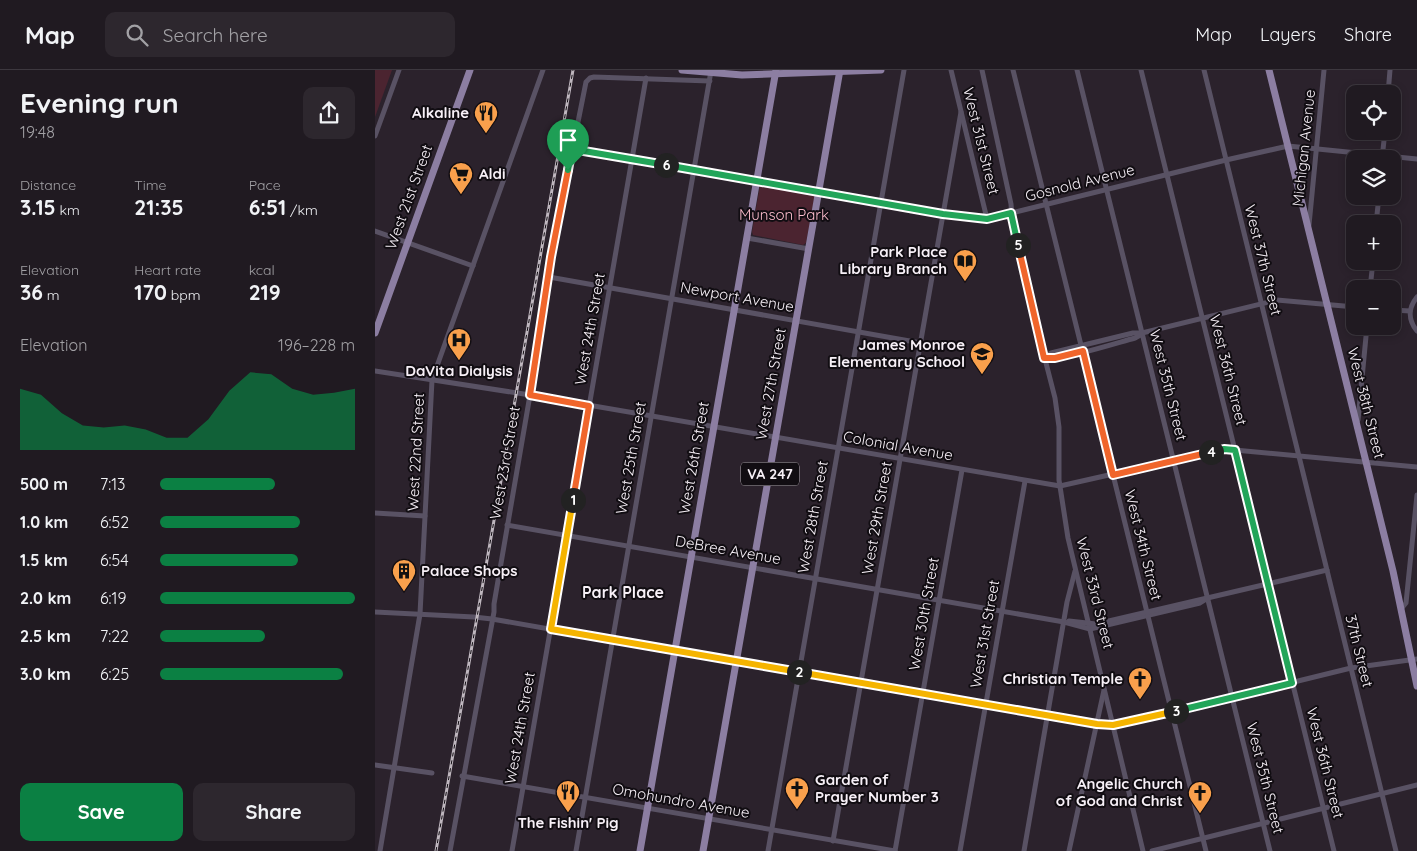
<!DOCTYPE html>
<meta charset="utf-8">
<style>
body{margin:0;font-family:Quicksand,sans-serif;background:#2d272e;color:#f1f3f6;height:100vh;display:flex;flex-direction:column;font-size:19px;white-space:nowrap}
*{box-sizing:border-box;margin:0}
p{font-size:16px;color:#a2a1a5}
.icon{flex:none;width:28px;height:28px;fill:none;stroke:currentColor;stroke-width:2;stroke-linecap:round;stroke-linejoin:round}
.map{position:relative;flex:1;overflow:hidden}
.sheet{display:flex;flex-direction:column;background:#201a21;width:375px}
.sheet>*{flex:none}
.tools{position:absolute;left:971px;top:15px;display:grid;gap:10px}
.tools a{display:grid;place-items:center;width:55px;height:55px;border-radius:10px;background:#201a21;box-shadow:0 2px 8px #0003,0 0 0 1px #3d383f;font-size:25px}
.pin{position:absolute;display:grid;place-items:center;width:42px;height:42px;color:#fff;margin:-51px -21px;border-radius:50% 50% 50% 0;rotate:-45deg;box-shadow:0 0 5px #0007}
.pin .icon{rotate:45deg}
.km{position:absolute;width:25px;height:25px;margin:-12px;border-radius:50%;background:#222;color:#fff;font-size:14px;line-height:25px;text-align:center}
.round{display:grid;place-items:center;flex:none;width:52px;height:52px;border-radius:10px;background:#2d272e}
.headline{display:flex;align-items:center;justify-content:space-between;height:85px;padding:0 20px}
h1{font-size:28px;font-weight:700;line-height:38px}
.stats{display:grid;grid-template-columns:repeat(3,1fr);gap:8px;height:85px;padding:5px 20px}
.stats div{display:grid;align-content:center}
.stats b{font-size:21px;font-weight:700}
.stats small{font-size:14px;font-weight:400}
.stats p{font-size:14px}
.chart{height:140px;padding:10px 20px}
.chart p{display:flex;justify-content:space-between}
.chart svg{width:100%;height:90px;margin-top:5px;fill:#0b8043;opacity:.7}
.cta{display:flex;gap:10px;margin-top:auto;padding:10px 20px}
.cta a{flex:1;height:58px;border-radius:10px;background:#0b8043;color:#fff;font-size:20px;font-weight:700;line-height:58px;text-align:center}
.cta a+a{background:#2d272e;color:#f1f3f6}
ul{padding:0 20px;list-style:none;font-size:16px}
li{display:grid;grid-template-columns:80px 60px 1fr;align-items:center;height:38px}
li i{height:12px;border-radius:6px;background:#0b8043}
header{display:flex;align-items:center;gap:30px;box-sizing:border-box;height:70px;padding:0 25px;background:#201a21;border-bottom:1px solid #3d383f}
header strong{font-size:24px}
nav{display:flex;gap:28px;margin-inline-start:auto;font-size:18px}
.search{width:350px;height:45px;background:#2d272e;display:flex;align-items:center;gap:12px;box-sizing:border-box;padding:0 18px;border-radius:10px;color:#a2a1a5;font-size:19px}
main{display:flex;flex:1;min-height:0}
.map>svg:first-child{display:block}
</style>
<header>
<strong>Map</strong>
<div class="search"><svg class="icon" aria-label="search" viewBox="0 0 24 24"><circle cx="10" cy="10" r="6"/><path d="M15 15l6 6"/></svg>Search here</div>
<nav><a>Map</a><a>Layers</a><a>Share</a></nav>
</header>
<main>
<section class="sheet">
<div class="headline"><div><h1>Evening run</h1><p>19:48</p></div><a class="round"><svg class="icon" aria-label="share" viewBox="0 0 24 24"><path d="M12 15V3M7 8l5-5 5 5M5 13v7h14v-7"/></svg></a></div>
<div class="stats">
<div><p>Distance</p><b>3.15<small> km</small></b></div>
<div><p>Time</p><b>21:35</b></div>
<div><p>Pace</p><b>6:51<small> /km</small></b></div>
</div>
<div class="stats">
<div><p>Elevation</p><b>36<small> m</small></b></div>
<div><p>Heart rate</p><b>170<small> bpm</small></b></div>
<div><p>kcal</p><b>219</b></div>
</div>
<div class="chart"><p><span>Elevation</span>196–228 m</p>
<svg viewBox="0 0 160 44" preserveAspectRatio="none"><path d="M0 44V14L10 17L20 26L30 32L40 33L50 32L60 34L70 38L80 38L90 29L100 15L110 6L120 7L130 14L140 17L150 16L160 14V44z"/></svg>
</div>
<ul>
<li><b>500 m</b>7:13<i style="width:59%"></i></li>
<li><b>1.0 km</b>6:52<i style="width:72%"></i></li>
<li><b>1.5 km</b>6:54<i style="width:71%"></i></li>
<li><b>2.0 km</b>6:19<i style="width:100%"></i></li>
<li><b>2.5 km</b>7:22<i style="width:54%"></i></li>
<li><b>3.0 km</b>6:25<i style="width:94%"></i></li>
</ul>
<div class="cta"><a>Save</a><a>Share</a></div>
</section>
<div class="map">
<svg width="1042" height="781" viewBox="0 0 1042 781">
<rect width="100%" height="100%" fill="#2b222c"/>
<!-- green -->
<g fill="#4b2430">
<polygon points="0,0 17,0 0,47"/>
<polygon points="388,114 439,123 440,125 431,173 428,175 378,165 377,162 385,115"/>
</g>
<g fill="none" stroke-linecap="round" stroke-linejoin="round">
<!-- minor -->
<g stroke="#595264" stroke-width="5">
<polyline points="576,0 612,149"/>
<polyline points="607,0 636,134 637,148 663,262 680,328 684,357 684,410 693,468 768,781"/>
<polyline points="638,0 831,781"/>
<polyline points="702,0 895,781"/>
<polyline points="766,0 959,781"/>
<polyline points="829,0 1021,781"/>
<polyline points="1013,24 1015,0"/>
<polyline points="0,66 24,0"/>
<polyline points="197,79 568,144 612,149 851,90 913,76 1042,89"/>
<polyline points="1007,89 1010,61"/>
<polyline points="1001,154 1004,126"/>
<polyline points="934,155 949,0"/>
<polyline points="0,161 98,196"/>
<polyline points="372,168 434,179"/>
<polyline points="174,207 546,273"/>
<polyline points="995,219 998,191"/>
<path d="M1042,227C1033,238 1033,250 1042,261"/>
<polyline points="1018,240 1035,241"/>
<polyline points="669,288 676,283 758,263 767,263 902,230 980,237"/>
<path d="M669,288C689,290 738,274 760,268L767,264"/>
<polyline points="0,301 155,325 685,416 849,379 1042,397"/>
<polyline points="983,350 992,256"/>
<polyline points="0,443 50,446"/>
<polyline points="132,455 689,552 715,559 825,533 833,528"/>
<polyline points="1026,539 1031,533 1042,425"/>
<polyline points="0,542 99,547 117,549 722,655 738,655 797,642 976,598 1042,589"/>
<polyline points="694,551 721,554 952,500"/>
<polyline points="0,695 57,703"/>
<polyline points="87,706 520,781"/>
<polyline points="458,771 586,42"/>
<polyline points="5,781 45,544 57,310 168,0"/>
<polyline points="75,781 119,542 119,534 155,325 176,187 211,12 215,8 219,7 335,11"/>
<polyline points="137,781 271,8"/>
<polyline points="201,781 336,1"/>
<polyline points="393,781 529,0"/>
<polyline points="520,781 587,400"/>
<polyline points="585,781 650,411"/>
<polyline points="649,781 692,532 700,501"/>
<polyline points="694,781 729,620"/>
<polyline points="777,781 1042,715"/>
</g>
<!-- major -->
<g stroke="#8c7ea2" stroke-width="7">
<polyline points="307,0 367,5 506,0"/>
<polyline points="894,0 1018,501 1042,616"/>
<polyline points="0,263 95,0"/>
<polyline points="265,781 401,0"/>
<polyline points="328,781 465,0"/>
</g>
<!-- rail casing -->
<g stroke="#bfb7bf" stroke-width="3">
<polyline id="rail" points="61,781 198,0"/>
</g>
<!-- rail -->
<use href="#rail" stroke="#110d12" stroke-width="1" stroke-dasharray="4" stroke-linecap="butt"/>
</g>
<g fill="none" stroke-linecap="round" stroke-linejoin="round">
<!-- split-1 casing -->
<g stroke="#fff" stroke-width="10">
<polyline id="split-1" points="193,100 176,187 155,325 214,336 198,430"/>
</g>
<!-- split-2 casing -->
<g stroke="#fff" stroke-width="10">
<polyline id="split-2" points="198,430 176,559 424,602"/>
</g>
<!-- split-3 casing -->
<g stroke="#fff" stroke-width="10">
<polyline id="split-3" points="424,602 722,654 738,655 801,641"/>
</g>
<!-- split-4 casing -->
<g stroke="#fff" stroke-width="10">
<polyline id="split-4" points="801,641 917,613 860,380 849,379 836,382"/>
</g>
<!-- split-5 casing -->
<g stroke="#fff" stroke-width="10">
<polyline id="split-5" points="643,175 669,288 680,288 708,281 738,405 836,382"/>
</g>
<!-- split-6 casing -->
<g stroke="#fff" stroke-width="10">
<polyline id="split-6" points="291,95 568,144 612,149 636,143 643,175"/>
</g>
<!-- split-7 casing -->
<g stroke="#fff" stroke-width="10">
<polyline id="split-7" points="193,100 197,79 291,95"/>
</g>
<!-- split-1 -->
<use href="#split-1" stroke="#f0652b" stroke-width="6"/>
<!-- split-2 -->
<use href="#split-2" stroke="#f5b400" stroke-width="6"/>
<!-- split-3 -->
<use href="#split-3" stroke="#f5b400" stroke-width="6"/>
<!-- split-4 -->
<use href="#split-4" stroke="#22a559" stroke-width="6"/>
<!-- split-5 -->
<use href="#split-5" stroke="#f0652b" stroke-width="6"/>
<!-- split-6 -->
<use href="#split-6" stroke="#22a559" stroke-width="6"/>
<!-- split-7 -->
<use href="#split-7" stroke="#22a559" stroke-width="6"/>
</g>
<!-- icons -->
<defs>
<g id="restaurant-pin" transform="scale(1.25)"><path d="M0 17L-7.5 6A9.5 9.5 0 1 1 7.5 6Z" fill="#f9a04c" stroke="#110d12"/><path d="M-5-6h1v4h1v-4h1v4h1v-4h1v5L-1.5 .5V6h-2V.5L-5-1ZM5-6V6H3V1.5H1.5Q1.5-4 5-6Z" fill="#111"/></g>
<g id="supermarket-pin" transform="scale(1.25)"><path d="M0 17L-7.5 6A9.5 9.5 0 1 1 7.5 6Z" fill="#f9a04c" stroke="#110d12"/><path d="M-6-5.5h2.5l.6 2H6L4.5 2H-2.5L-4.4-4H-6ZM-1.5 3.2a1.3 1.3 0 1 0 .1 0ZM3 3.2a1.3 1.3 0 1 0 .1 0Z" fill="#111"/></g>
<g id="library-pin" transform="scale(1.25)"><path d="M0 17L-7.5 6A9.5 9.5 0 1 1 7.5 6Z" fill="#f9a04c" stroke="#110d12"/><path d="M-6-4Q-3-5.5-.7-3.5V5Q-3 3-6 4ZM6-4Q3-5.5 .7-3.5V5Q3 3 6 4Z" fill="#111"/></g>
<g id="hospital-pin" transform="scale(1.25)"><path d="M0 17L-7.5 6A9.5 9.5 0 1 1 7.5 6Z" fill="#f9a04c" stroke="#110d12"/><path d="M-5-5h3v3.5h4V-5h3V5h-3V1.5h-4V5h-3Z" fill="#111"/></g>
<g id="school-pin" transform="scale(1.25)"><path d="M0 17L-7.5 6A9.5 9.5 0 1 1 7.5 6Z" fill="#f9a04c" stroke="#110d12"/><path d="M0-5L7-2L0 1L-7-2ZM-4 1L0 2.5L4 1V4Q0 6-4 4Z" fill="#111"/></g>
<g id="building-pin" transform="scale(1.25)"><path d="M0 17L-7.5 6A9.5 9.5 0 1 1 7.5 6Z" fill="#f9a04c" stroke="#110d12"/><path d="M-4-6H4V6H1V3H-1V6H-4ZM-2.5-4.3h1.7v1.8h-1.7ZM.8-4.3h1.7v1.8H.8ZM-2.5-1h1.7V.8h-1.7ZM.8-1h1.7V.8H.8Z" fill="#111"/></g>
<g id="church-pin" transform="scale(1.25)"><path d="M0 17L-7.5 6A9.5 9.5 0 1 1 7.5 6Z" fill="#f9a04c" stroke="#110d12"/><path d="M-1.2-6h2.4v3.5h3.3v2.4h-3.3V6h-2.4V-.1h-3.3v-2.4h3.3Z" fill="#111"/></g>
</defs>
<g fill-rule="evenodd">
<use href="#restaurant-pin" x="111" y="43"/>
<use href="#supermarket-pin" x="86" y="104"/>
<use href="#library-pin" x="590" y="191"/>
<use href="#hospital-pin" x="84" y="270"/>
<use href="#school-pin" x="607" y="284"/>
<use href="#building-pin" x="29" y="501"/>
<use href="#church-pin" x="765" y="609"/>
<use href="#church-pin" x="422" y="719"/>
<use href="#restaurant-pin" x="193" y="722"/>
<use href="#church-pin" x="825" y="723"/>
</g>
<g text-anchor="middle" stroke-width="4" stroke-linejoin="round" paint-order="stroke">
<!-- shield labels -->
<rect fill="#110d12" stroke="#b2acb2" stroke-width="1" x="366" y="392.5" width="58" height="23" rx="4"/>
<g font-size="14" font-weight="bold" fill="#f7f0f7">
<text x="395" y="409">VA 247</text>
</g>
<!-- poi labels -->
<g font-size="15" font-weight="bold" fill="#f7f0f7" stroke="#110d12" text-anchor="end">
<text x="94" y="48">Alkaline</text>
<text x="104" y="109" text-anchor="start">Aldi</text>
<text x="572" y="187">Park Place<tspan x="572" dy="17">Library Branch</tspan></text>
<text x="590" y="280">James Monroe<tspan x="590" dy="17">Elementary School</tspan></text>
<text x="84" y="306" text-anchor="middle">DaVita Dialysis</text>
<text x="46" y="506" text-anchor="start">Palace Shops</text>
<text x="748" y="614">Christian Temple</text>
<text x="440" y="715" text-anchor="start">Garden of<tspan x="440" dy="17">Prayer Number 3</tspan></text>
<text x="808" y="719">Angelic Church<tspan x="808" dy="17">of God and Christ</tspan></text>
<text x="193" y="758" text-anchor="middle">The Fishin' Pig</text>
</g>
<!-- street labels -->
<g font-size="15" fill="#f7f0f7" stroke="#110d12">
<text transform="translate(606 71) rotate(76)" y="5">West 31st Street</text>
<text transform="translate(929 78) rotate(-84)" y="5">Michigan Avenue</text>
<text transform="translate(705 113) rotate(-14)" y="5">Gosnold Avenue</text>
<text transform="translate(34 127) rotate(-70)" y="5">West 21st Street</text>
<text transform="translate(888 190) rotate(76)" y="5">West 37th Street</text>
<text transform="translate(362 227) rotate(10)" y="5">Newport Avenue</text>
<text transform="translate(215 259) rotate(-80)" y="5">West 24th Street</text>
<text transform="translate(853 300) rotate(76)" y="5">West 36th Street</text>
<text transform="translate(396 314) rotate(-80)" y="5">West 27th Street</text>
<text transform="translate(793 315) rotate(76)" y="5">West 35th Street</text>
<text transform="translate(991 333) rotate(76)" y="5">West 38th Street</text>
<text transform="translate(523 376) rotate(10)" y="5">Colonial Avenue</text>
<text transform="translate(41 382) rotate(-87)" y="5">West 22nd Street</text>
<text transform="translate(256 388) rotate(-80)" y="5">West 25th Street</text>
<text transform="translate(319 388) rotate(-80)" y="5">West 26th Street</text>
<text transform="translate(130 393) rotate(-80)" y="5">West 23rd Street</text>
<text transform="translate(438 447) rotate(-80)" y="5">West 28th Street</text>
<text transform="translate(502 448) rotate(-80)" y="5">West 29th Street</text>
<text transform="translate(768 475) rotate(76)" y="5">West 34th Street</text>
<text transform="translate(353 480) rotate(10)" y="5">DeBree Avenue</text>
<text transform="translate(720 523) rotate(76)" y="5">West 33rd Street</text>
<text transform="translate(549 544) rotate(-80)" y="5">West 30th Street</text>
<text transform="translate(610 564) rotate(-80)" y="5">West 31st Street</text>
<text transform="translate(984 581) rotate(76)" y="5">37th Street</text>
<text transform="translate(145 658) rotate(-80)" y="5">West 24th Street</text>
<text transform="translate(950 693) rotate(76)" y="5">West 36th Street</text>
<text transform="translate(890 708) rotate(76)" y="5">West 35th Street</text>
<text transform="translate(306 731) rotate(10)" y="5">Omohundro Avenue</text>
</g>
<!-- park labels -->
<g font-size="15" fill="#fdbdcd" stroke="#110d12">
<text x="409" y="150">Munson Park</text>
</g>
<!-- neighbourhood labels -->
<g font-size="16" font-weight="bold" fill="#f7f0f7" stroke="#110d12">
<text x="248" y="528">Park Place</text>
</g>
</g>
</svg>
<div class="tools">
<a><svg class="icon" aria-label="locate" viewBox="0 0 24 24"><circle cx="12" cy="12" r="6"/><path d="M12 2v4M12 18v4M2 12h4M18 12h4"/></svg></a>
<a><svg class="icon" aria-label="layers" viewBox="0 0 24 24"><path d="M12 4l9 5-9 5-9-5zM3 14l9 5 9-5"/></svg></a>
<a>+</a>
<a>−</a>
</div>
<div class="pin" style="left:193px;top:100px;background:#1e9e55"><svg class="icon" aria-label="arrive" viewBox="0 0 24 24"><path d="M6 21V4h12l-3 4 3 4H6"/></svg></div>
<b class="km" style="left:198px;top:430px">1</b>
<b class="km" style="left:424px;top:602px">2</b>
<b class="km" style="left:801px;top:641px">3</b>
<b class="km" style="left:836px;top:382px">4</b>
<b class="km" style="left:643px;top:175px">5</b>
<b class="km" style="left:291px;top:95px">6</b>
</div>
</main>
